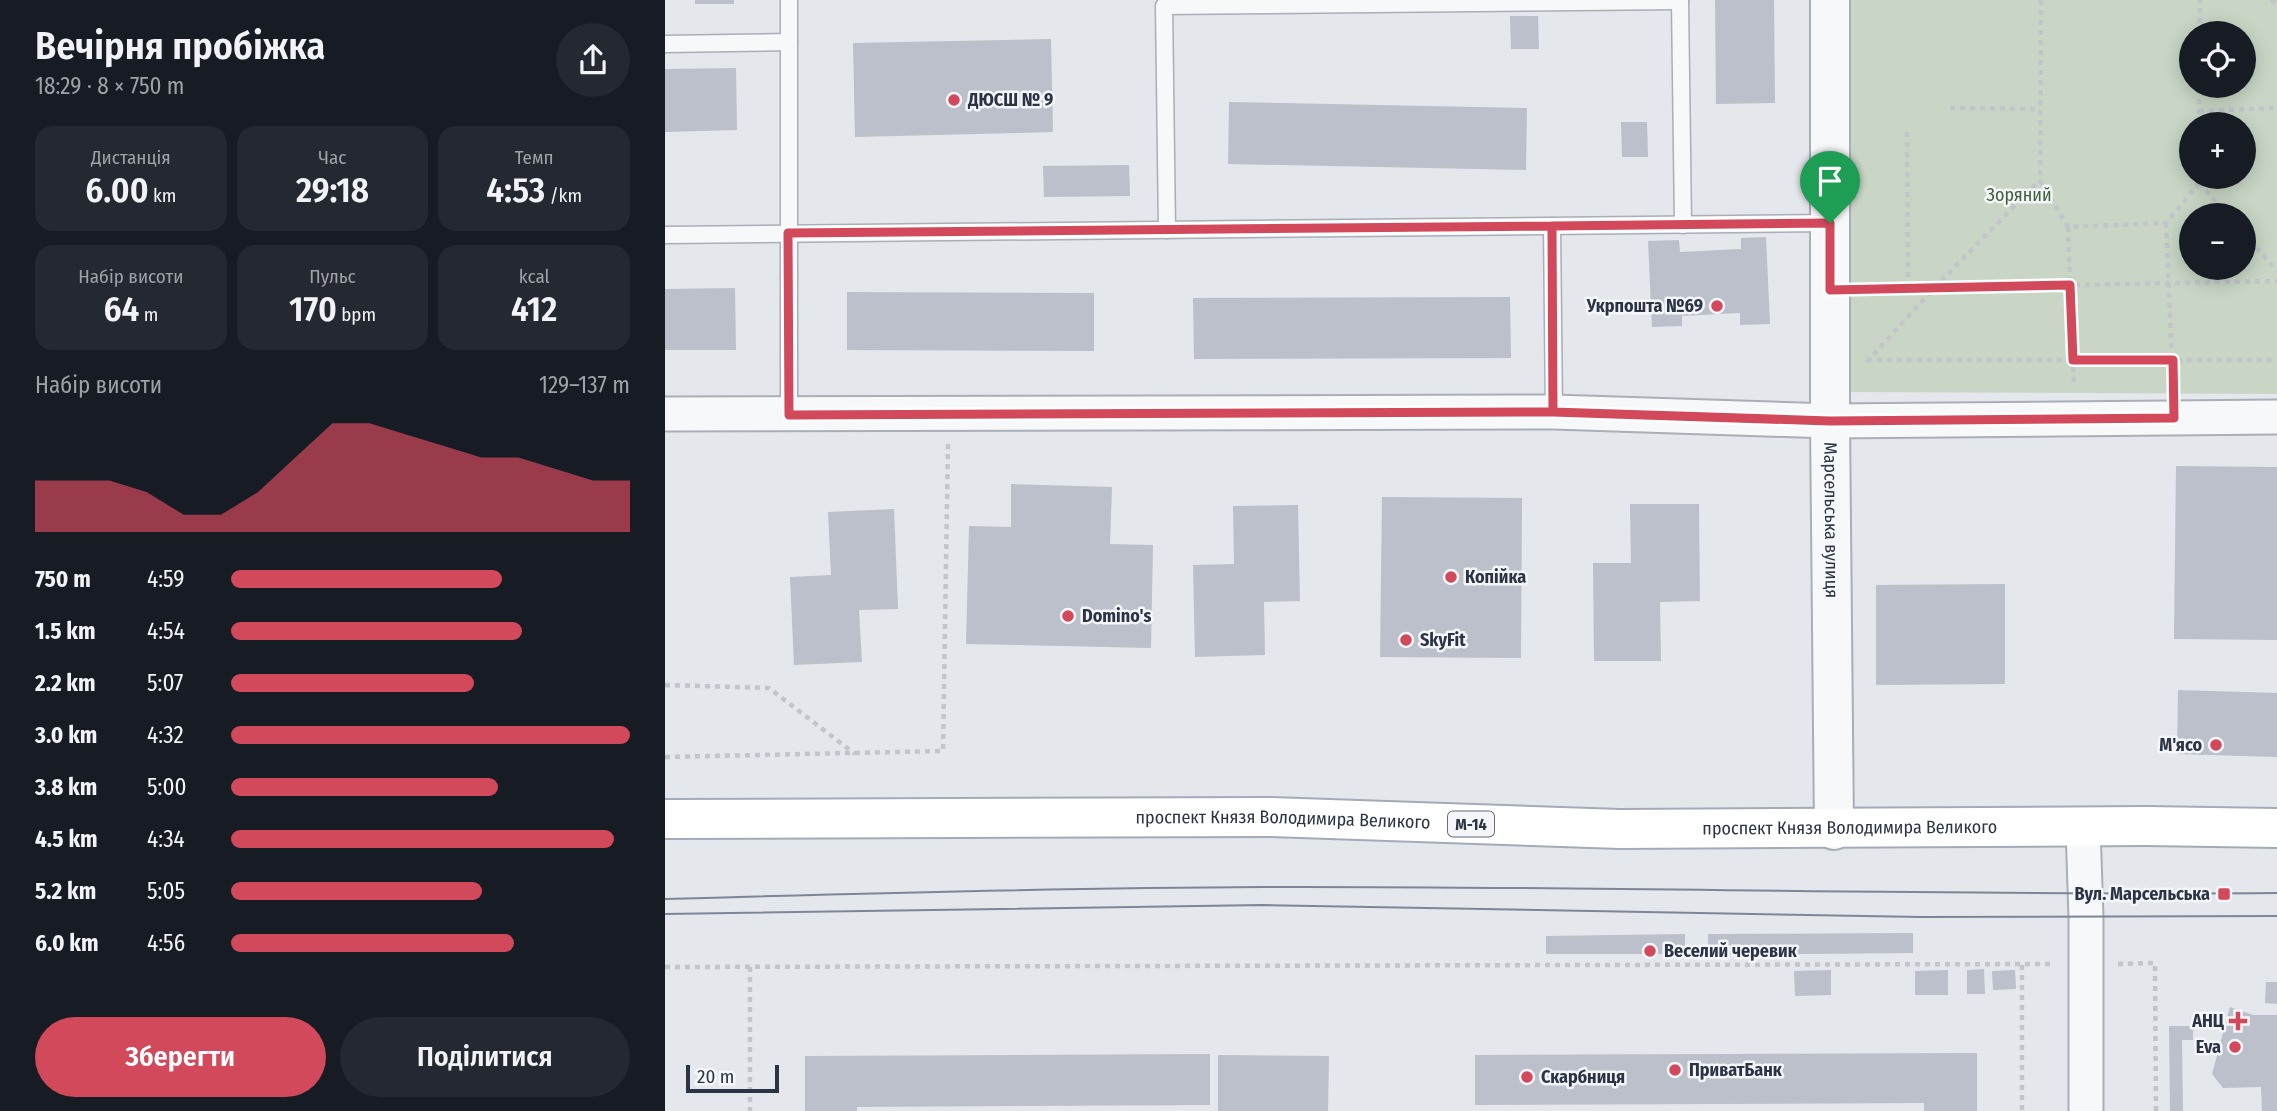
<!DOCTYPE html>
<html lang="uk">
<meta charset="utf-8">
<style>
body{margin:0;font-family:"Fira Sans Condensed",sans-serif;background:#242831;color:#f1f3f6;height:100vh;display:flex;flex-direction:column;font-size:26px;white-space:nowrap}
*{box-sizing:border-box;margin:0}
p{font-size:23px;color:#9ea1a6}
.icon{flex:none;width:38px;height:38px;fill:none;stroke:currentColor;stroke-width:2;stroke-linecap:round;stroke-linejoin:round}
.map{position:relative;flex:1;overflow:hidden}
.panel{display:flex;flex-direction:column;background:#171b24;width:665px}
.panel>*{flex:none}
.buttons{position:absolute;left:1514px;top:21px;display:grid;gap:14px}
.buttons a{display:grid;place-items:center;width:77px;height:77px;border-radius:50%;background:#171b24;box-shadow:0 4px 18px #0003;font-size:35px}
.scale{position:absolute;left:21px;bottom:18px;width:93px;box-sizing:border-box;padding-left:7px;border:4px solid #2b3445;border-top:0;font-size:19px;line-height:24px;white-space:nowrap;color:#2b3445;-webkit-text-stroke:5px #f4f6f9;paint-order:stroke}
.pin{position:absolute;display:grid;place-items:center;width:60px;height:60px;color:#fff;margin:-72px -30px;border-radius:50% 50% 50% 0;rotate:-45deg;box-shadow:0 0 7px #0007}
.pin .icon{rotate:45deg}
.round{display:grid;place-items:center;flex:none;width:74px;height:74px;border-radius:37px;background:#242831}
.headline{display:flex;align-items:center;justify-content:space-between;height:119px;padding:0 35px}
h1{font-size:38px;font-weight:600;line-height:52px}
.figures{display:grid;grid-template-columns:repeat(3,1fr);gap:10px;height:119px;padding:7px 35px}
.figures div{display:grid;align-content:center;border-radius:18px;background:#242831;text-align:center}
.figures b{font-size:35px;font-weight:600}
.figures small{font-size:19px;font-weight:400}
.figures p{font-size:19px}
.chart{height:196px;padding:14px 35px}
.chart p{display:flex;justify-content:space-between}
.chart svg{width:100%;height:126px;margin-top:7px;fill:#d1495b;opacity:.7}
.button{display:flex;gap:14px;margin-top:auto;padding:14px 35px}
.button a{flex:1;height:80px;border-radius:42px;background:#d1495b;color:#fff;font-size:28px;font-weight:600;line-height:80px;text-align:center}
.button a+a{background:#242831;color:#f1f3f6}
ul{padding:0 35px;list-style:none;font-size:23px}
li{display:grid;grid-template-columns:112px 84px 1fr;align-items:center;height:52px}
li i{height:18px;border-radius:9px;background:#d1495b}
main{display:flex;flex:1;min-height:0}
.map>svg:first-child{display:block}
</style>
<main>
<section class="panel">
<div class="headline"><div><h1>Вечірня пробіжка</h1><p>18:29 · 8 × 750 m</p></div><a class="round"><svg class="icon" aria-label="share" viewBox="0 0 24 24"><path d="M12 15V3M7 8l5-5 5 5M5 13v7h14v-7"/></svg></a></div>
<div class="figures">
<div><p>Дистанція</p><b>6.00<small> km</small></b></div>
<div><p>Час</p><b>29:18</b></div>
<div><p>Темп</p><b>4:53<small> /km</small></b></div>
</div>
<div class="figures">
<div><p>Набір висоти</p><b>64<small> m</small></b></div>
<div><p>Пульс</p><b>170<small> bpm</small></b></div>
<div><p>kcal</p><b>412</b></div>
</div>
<div class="chart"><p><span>Набір висоти</span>129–137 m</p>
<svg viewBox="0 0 160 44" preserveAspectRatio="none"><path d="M0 44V26L10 26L20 26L30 30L40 38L50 38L60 30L70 18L80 6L90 6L100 10L110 14L120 18L130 18L140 22L150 26L160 26V44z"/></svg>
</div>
<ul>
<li><b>750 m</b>4:59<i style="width:68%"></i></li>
<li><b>1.5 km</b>4:54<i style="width:73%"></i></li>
<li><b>2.2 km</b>5:07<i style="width:61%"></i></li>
<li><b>3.0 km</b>4:32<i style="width:100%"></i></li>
<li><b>3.8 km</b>5:00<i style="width:67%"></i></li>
<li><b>4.5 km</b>4:34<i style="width:96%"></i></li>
<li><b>5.2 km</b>5:05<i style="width:63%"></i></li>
<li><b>6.0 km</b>4:56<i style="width:71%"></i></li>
</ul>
<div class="button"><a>Зберегти</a><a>Поділитися</a></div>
</section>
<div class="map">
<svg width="1612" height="1111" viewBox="0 0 1612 1111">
<rect width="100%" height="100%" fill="#e4e7ec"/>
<!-- green -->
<path fill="#c9d6c5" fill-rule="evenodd" d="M1181,0H1612V394L1181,392ZM1526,33H1578V86H1526ZM1526,124H1578V177H1526ZM1526,215H1578V268H1526Z"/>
<!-- building -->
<g fill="#bbc0ca">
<rect x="30" y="0" width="39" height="4"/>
<polygon points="1050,0 1109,0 1110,103 1051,104"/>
<polygon points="845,16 873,16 874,49 846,49"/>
<polygon points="386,39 388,132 190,137 188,43"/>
<polygon points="71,68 72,130 0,132 0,69"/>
<polygon points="564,102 862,108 861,170 563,164"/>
<polygon points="956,122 982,122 983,157 957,157"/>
<polygon points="464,165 465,196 379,197 378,166"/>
<polygon points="1101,237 1105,324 1075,325 1075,313 1017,316 1017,326 987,327 983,241 1014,240 1015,252 1076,249 1076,238"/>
<polygon points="70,288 71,350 0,350 0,289"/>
<polygon points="182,292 429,293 429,351 182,350"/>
<polygon points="845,297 846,358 529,359 528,298"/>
<polygon points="1511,466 1612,467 1612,640 1509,639"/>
<polygon points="346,484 447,487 445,544 488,545 486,648 301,644 304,526 346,527"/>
<polygon points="717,497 857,498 856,658 715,657"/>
<polygon points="965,504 1034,504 1035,601 995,602 996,661 929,661 928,563 966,563"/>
<polygon points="633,505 635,601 599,602 600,655 530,657 528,565 569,564 568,506"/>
<polygon points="229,509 233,609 194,610 197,662 129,665 125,577 166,575 163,512"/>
<polygon points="1340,584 1340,684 1211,685 1211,585"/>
<polygon points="1513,690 1612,693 1612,757 1512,754"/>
<polygon points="1248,933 1248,953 1043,955 1043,934"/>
<polygon points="1020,934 1020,954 881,954 881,936"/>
<polygon points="1319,969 1320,994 1302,994 1302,970"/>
<polygon points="1166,970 1166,995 1130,996 1129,971"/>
<polygon points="1283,970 1283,995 1250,995 1250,971"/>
<polygon points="1350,970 1351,989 1328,990 1327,971"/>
<polygon points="1601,982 1612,982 1612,1004 1600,1003"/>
<polygon points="1565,1007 1588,1015 1612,1015 1612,1111 1597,1111 1596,1087 1558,1088 1547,1074"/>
<polygon points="1504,1026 1528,1026 1528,1040 1517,1040 1518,1111 1505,1111"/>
<polygon points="1312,1053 1312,1111 1259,1111 1259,1103 810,1105 810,1055"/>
<polygon points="545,1054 545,1105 192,1107 192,1111 140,1111 140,1056"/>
<polygon points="553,1055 664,1056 663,1111 553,1111"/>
</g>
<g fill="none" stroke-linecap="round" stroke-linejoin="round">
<!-- service casing -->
<g stroke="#a9aeb7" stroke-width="19">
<g id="service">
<polyline points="1015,0 1018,225"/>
<polyline points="0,44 124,42"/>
<polyline points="887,226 889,412"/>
<polyline points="502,230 499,6 1015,1"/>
<polyline points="0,235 1165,223"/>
<polyline points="124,415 124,0"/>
</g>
</g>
<!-- minor casing -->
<g stroke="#a9aeb7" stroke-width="37">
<g id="minor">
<polyline points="0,414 889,412 1165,421 1612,417"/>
<polyline points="1418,827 1421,918 1421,1111"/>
</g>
</g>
<!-- tertiary casing -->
<g stroke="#a9aeb7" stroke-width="42">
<g id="tertiary">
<path id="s1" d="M1165,0V421L1169,830"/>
</g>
</g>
<!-- primary casing -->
<g stroke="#a3abb8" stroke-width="42">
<g id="primary">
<path id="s2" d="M0,819L606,817L955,829L1481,826L1612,828"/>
</g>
</g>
<!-- path -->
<g stroke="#c2c5cb" stroke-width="4.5" stroke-dasharray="5 5" stroke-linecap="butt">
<polyline points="1376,0 1375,180 1403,227 1501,223 1534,183 1534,177"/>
<polyline points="1606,0 1612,4"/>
<polyline points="1535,33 1535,0"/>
<polyline points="1285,108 1375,109"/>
<polyline points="1534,111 1612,108"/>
<polyline points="1534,124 1534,86"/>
<polyline points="1242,132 1243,289"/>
<polyline points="1534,183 1563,215"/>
<polyline points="1501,223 1508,386"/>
<polyline points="1403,227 1409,387"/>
<polyline points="1578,233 1612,271"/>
<polyline points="1200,289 1612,281"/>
<polyline points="1202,360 1612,360"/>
<polyline points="1202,362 1269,288 1375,180"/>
<polyline points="0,685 104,688 190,754"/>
<polyline points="0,757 278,751 283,443"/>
<polyline points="1453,964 1490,963 1491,1111"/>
<polyline points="1357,965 1357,1111"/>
<polyline points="0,967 1389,964"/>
<polyline points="85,967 85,1111"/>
</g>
<!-- service -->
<use href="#service" stroke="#f7f8fa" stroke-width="16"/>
<!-- minor -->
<use href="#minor" stroke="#f7f8fa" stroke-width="33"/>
<!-- tertiary -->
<use href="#tertiary" stroke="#f7f8fa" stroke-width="38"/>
<!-- primary -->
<use href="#primary" stroke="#fff" stroke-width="38"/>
<!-- tram -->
<g stroke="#7d8696" stroke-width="2">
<path d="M0,899C200,893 400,888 599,887C937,886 1274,896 1612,893"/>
<polyline points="0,914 598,905 1256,917 1612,916"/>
</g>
</g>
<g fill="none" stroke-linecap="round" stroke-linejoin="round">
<!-- route casing -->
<g stroke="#fff" stroke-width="14">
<polyline id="route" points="1165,223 887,226 888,412 124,415 123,233 887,226 888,412 1165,421 1509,418 1508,360 1408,360 1405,285 1165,290 1165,223"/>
</g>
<!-- route -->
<use href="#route" stroke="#d1495b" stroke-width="9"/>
</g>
<!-- markers -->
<g fill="#d1495b" stroke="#f4f6f9" stroke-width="2.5">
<circle cx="289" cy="100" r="7"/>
<circle cx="1052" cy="306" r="7"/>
<circle cx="786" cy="577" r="7"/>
<circle cx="403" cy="616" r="7"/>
<circle cx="741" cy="640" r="7"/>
<circle cx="1551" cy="745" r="7"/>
<rect x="1552" y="887" width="14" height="14" rx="3.5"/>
<circle cx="985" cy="951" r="7"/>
<path d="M1569.5 1010.5h7v7h7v7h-7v7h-7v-7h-7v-7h7z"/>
<circle cx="1570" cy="1047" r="7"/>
<circle cx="1010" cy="1070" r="7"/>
<circle cx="862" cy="1077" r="7"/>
</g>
<g text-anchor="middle" stroke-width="5" stroke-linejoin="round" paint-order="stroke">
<!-- shield labels -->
<rect fill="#f4f6f9" stroke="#676e7b" stroke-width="2" x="783" y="811.5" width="46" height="25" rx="5"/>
<g font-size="16" font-weight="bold" fill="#2b3445">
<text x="806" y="830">М-14</text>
</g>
<!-- poi labels -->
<g font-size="18" font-weight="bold" fill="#2b3445" stroke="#f4f6f9" text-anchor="start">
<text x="303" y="106">ДЮСШ № 9</text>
<text x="1038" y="312" text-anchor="end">Укрпошта №69</text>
<text x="800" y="583">Копійка</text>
<text x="417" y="622">Domino's</text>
<text x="755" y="646">SkyFit</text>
<text x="1537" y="751" text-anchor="end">М'ясо</text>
<text x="1545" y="900" text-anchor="end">Вул. Марсельська</text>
<text x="999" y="957">Веселий черевик</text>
<text x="1559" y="1027" text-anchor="end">АНЦ</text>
<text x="1556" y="1053" text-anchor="end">Eva</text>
<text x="1024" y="1076">ПриватБанк</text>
<text x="876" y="1083">Скарбниця</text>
</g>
<!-- park labels -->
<g font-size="18" fill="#3f6138" stroke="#f4f6f9">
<text x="1354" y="201">Зоряний</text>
</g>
<!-- street labels -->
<g font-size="18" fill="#2b3445" stroke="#f4f6f9">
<text dy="6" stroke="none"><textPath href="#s1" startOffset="520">Марсельська вулиця</textPath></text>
<text dy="6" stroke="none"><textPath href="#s2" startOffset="618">проспект Князя Володимира Великого</textPath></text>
<text dy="6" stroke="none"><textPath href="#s2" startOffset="1185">проспект Князя Володимира Великого</textPath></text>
</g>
</g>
</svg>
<div class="buttons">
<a><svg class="icon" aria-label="locate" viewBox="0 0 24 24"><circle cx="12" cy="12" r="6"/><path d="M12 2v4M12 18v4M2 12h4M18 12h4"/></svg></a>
<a>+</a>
<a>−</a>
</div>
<div class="scale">20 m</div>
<div class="pin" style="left:1165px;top:223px;background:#1e9e55"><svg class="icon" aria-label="arrive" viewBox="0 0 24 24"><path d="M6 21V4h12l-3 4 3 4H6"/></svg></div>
</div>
</main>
